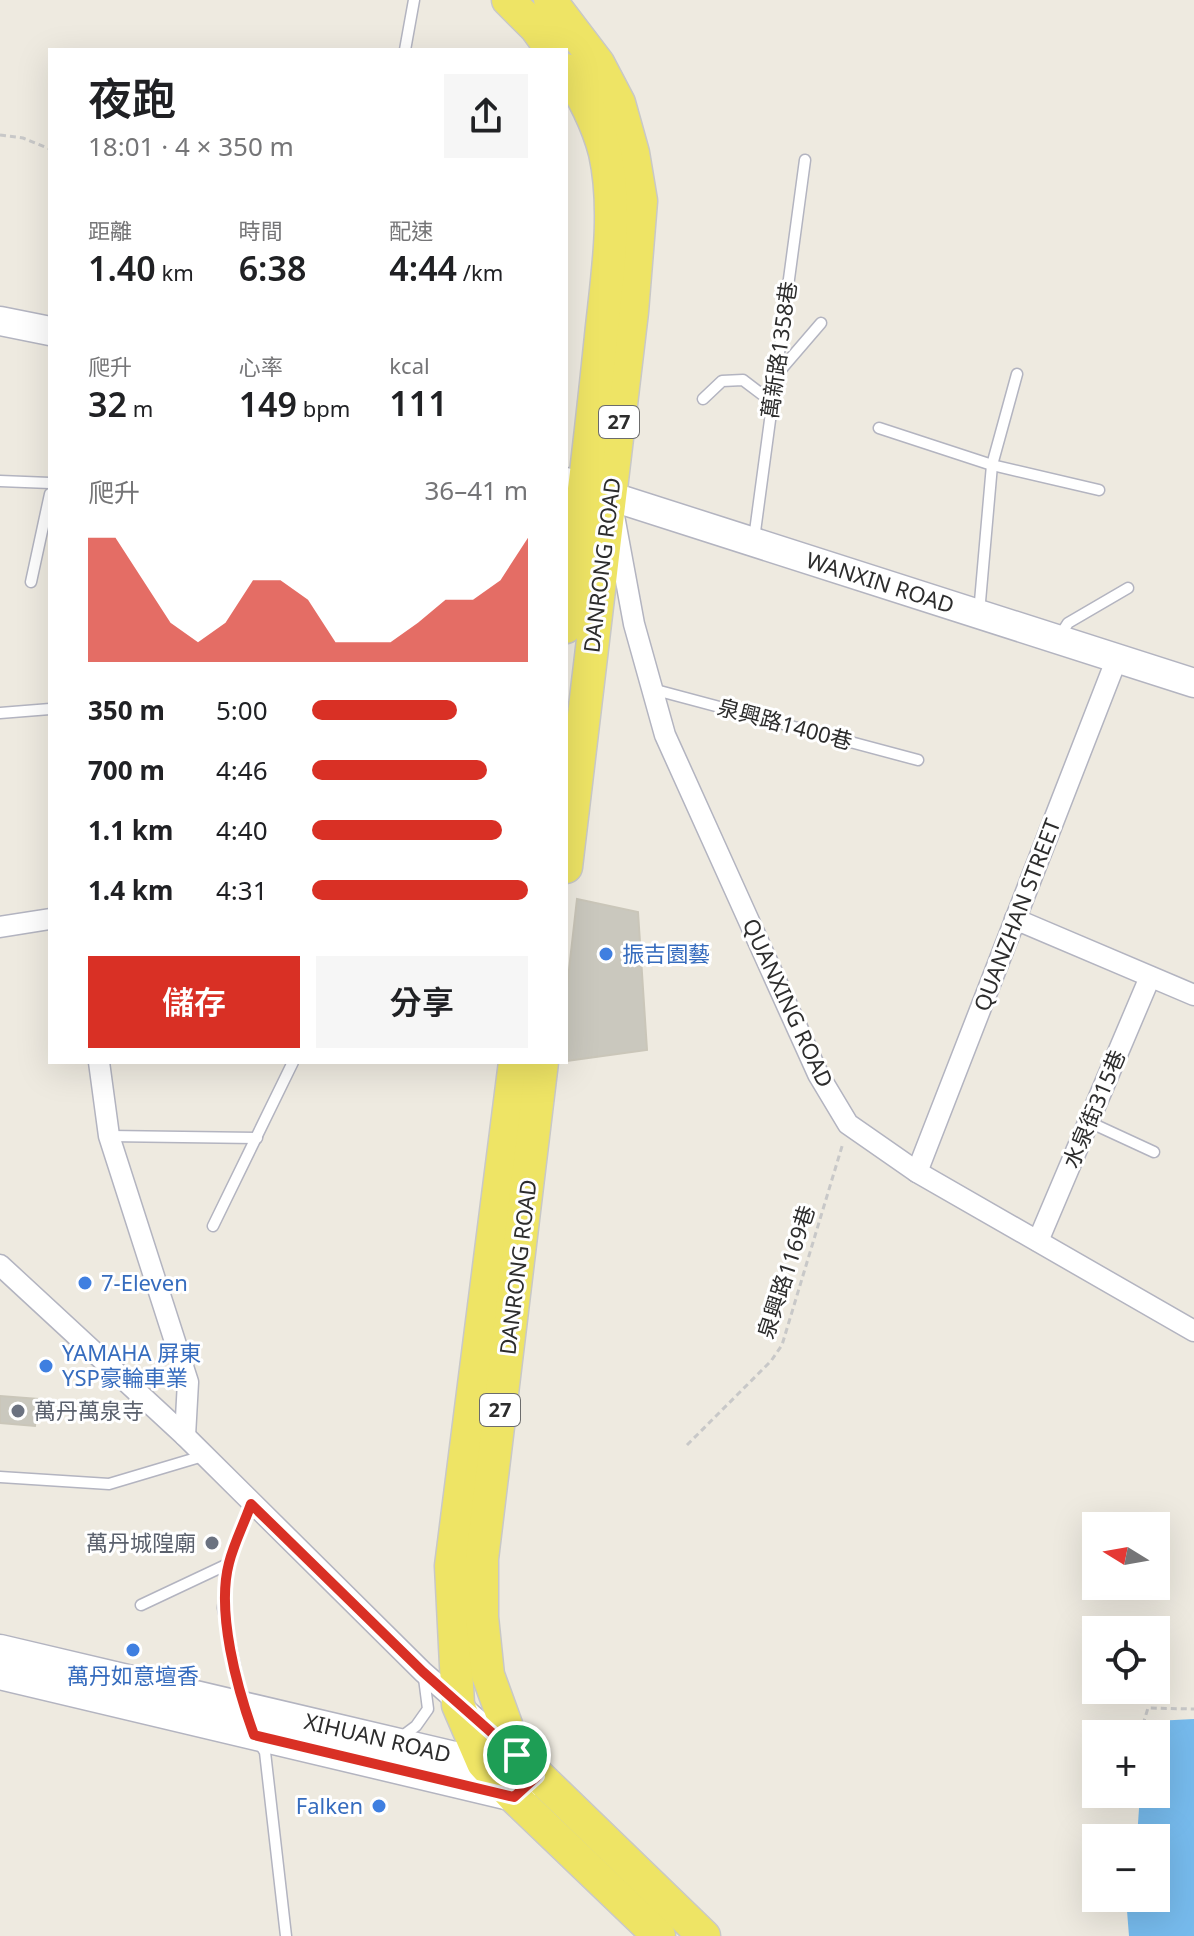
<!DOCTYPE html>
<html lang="zh-TW">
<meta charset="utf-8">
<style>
body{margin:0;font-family:"Noto Sans","Noto Sans TC",sans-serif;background:#f6f6f6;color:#202124;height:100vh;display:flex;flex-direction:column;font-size:30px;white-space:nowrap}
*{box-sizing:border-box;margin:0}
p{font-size:26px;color:#757577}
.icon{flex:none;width:44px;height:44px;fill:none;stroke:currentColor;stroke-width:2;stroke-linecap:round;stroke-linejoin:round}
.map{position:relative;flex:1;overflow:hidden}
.side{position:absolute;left:48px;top:48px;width:520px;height:1016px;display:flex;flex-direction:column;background:#fff;border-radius:0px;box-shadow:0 8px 32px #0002}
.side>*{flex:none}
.needle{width:52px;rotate:281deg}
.controls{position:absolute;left:1082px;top:1512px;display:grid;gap:16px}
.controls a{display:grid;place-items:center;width:88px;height:88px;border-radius:0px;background:#fff;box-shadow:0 8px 32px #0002;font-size:40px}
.pin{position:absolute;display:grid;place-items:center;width:68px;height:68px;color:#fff;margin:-34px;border:4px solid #fff;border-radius:50%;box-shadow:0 2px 8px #0007}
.round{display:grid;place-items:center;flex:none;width:84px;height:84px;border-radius:0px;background:#f6f6f6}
.headline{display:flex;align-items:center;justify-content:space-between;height:136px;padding:0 40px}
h1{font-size:44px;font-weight:600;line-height:60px}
.metrics{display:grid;grid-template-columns:repeat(3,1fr);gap:12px;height:136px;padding:8px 40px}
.metrics div{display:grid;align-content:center}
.metrics b{font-size:34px;font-weight:600}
.metrics small{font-size:22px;font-weight:400}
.metrics p{font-size:22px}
.chart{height:224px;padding:16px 40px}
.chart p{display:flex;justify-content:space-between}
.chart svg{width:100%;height:144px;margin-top:8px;fill:#d93025;opacity:.7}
.action{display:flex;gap:16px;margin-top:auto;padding:16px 40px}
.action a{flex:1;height:92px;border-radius:0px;background:#d93025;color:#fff;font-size:32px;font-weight:600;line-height:92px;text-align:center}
.action a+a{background:#f6f6f6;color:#202124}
ul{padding:0 40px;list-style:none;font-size:26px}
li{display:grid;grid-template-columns:128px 96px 1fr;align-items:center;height:60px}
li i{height:20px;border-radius:10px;background:#d93025}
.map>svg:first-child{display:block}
</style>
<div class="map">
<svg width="1194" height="1936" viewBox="0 0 1194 1936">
<rect width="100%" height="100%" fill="#eeeae0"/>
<!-- water -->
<polygon fill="#76baec" points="1194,1719 1194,1936 1129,1936 1126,1898 1156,1898 1156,1838 1137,1838 1140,1794 1156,1794 1156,1734 1152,1734 1155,1721"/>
<!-- building -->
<g fill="#cac8be" stroke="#cac6b9" stroke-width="2">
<polygon points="577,899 638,912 647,1050 566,1061 566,996"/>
<polygon points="0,1396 38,1399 35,1426 0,1423"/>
</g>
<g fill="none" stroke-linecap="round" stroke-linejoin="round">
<!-- lane casing -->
<g stroke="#b3b4c0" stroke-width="13">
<g id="lane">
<polyline points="405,50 414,0"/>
<polyline points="778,373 821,323"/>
<polyline points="703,399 722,381 743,380 772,402"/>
<polyline points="879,428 992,465 1099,490"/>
<polyline points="0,481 50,483"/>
<polyline points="754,539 805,160"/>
<polyline points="31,582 50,494"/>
<polyline points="979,613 992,465 1017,374"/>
<polyline points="1059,637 1068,623 1128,588"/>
<polyline points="652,689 918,760"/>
<polyline points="0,713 50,709"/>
<polyline points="1089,1122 1154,1152"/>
<polyline points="109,1136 257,1138"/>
<polyline points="213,1226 293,1062"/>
<polyline points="0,1477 109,1484 203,1456"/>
<polyline points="228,1564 223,1608 243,1705"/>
<polyline points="141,1605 228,1564 251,1504"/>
<polyline points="400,1738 416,1726 428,1709 424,1678"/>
<polyline points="258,1741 265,1752 286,1936"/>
</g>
</g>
<!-- street casing -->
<g stroke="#b3b4c0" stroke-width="23">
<g id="street">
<polyline points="615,521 634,624 665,735 818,1074 848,1124 917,1172 1194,1331"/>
<polyline points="1015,919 1194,995"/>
<polyline points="0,927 50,919"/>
<polyline points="99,1062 109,1136 188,1382 185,1436"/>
<polyline points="917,1172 1117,658"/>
<polyline points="1038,1241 1150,977"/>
<polyline points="0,1265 185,1436 423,1672 511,1749"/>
</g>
</g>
<!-- secondary casing -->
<g stroke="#b3b4c0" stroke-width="31">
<g id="secondary">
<polyline points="0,321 50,331"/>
<path id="s1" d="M566,482L1194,683"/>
<path id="s2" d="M0,1649L497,1766"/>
<polyline points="0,1675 514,1797 522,1790"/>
</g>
</g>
<!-- primary casing -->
<g stroke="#c8c8c8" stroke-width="35">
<g id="primary">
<polyline points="508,0 536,28 552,50"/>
<polyline points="550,0 598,63 619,103 633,153 641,201 632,312 566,867"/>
<path d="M566,70C582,93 598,125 605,153C618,212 607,277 601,336C591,433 580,530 566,627"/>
<polyline points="515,1062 451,1566 458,1705 483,1763 514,1797 659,1936"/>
<polyline points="542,1062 482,1559 482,1617 488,1675 517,1755 704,1936"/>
</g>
</g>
<!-- path -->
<g stroke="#c8c8c8" stroke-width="3" stroke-dasharray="6 4" stroke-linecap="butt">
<polyline points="0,135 23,138 50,149"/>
<polyline points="687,1445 771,1361 782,1345 843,1143"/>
<polyline points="1140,1734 1148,1708 1194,1709"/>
<polyline points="1127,1798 1128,1794"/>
</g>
<!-- lane -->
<use href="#lane" stroke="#fff" stroke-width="10"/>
<!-- street -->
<use href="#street" stroke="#fff" stroke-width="20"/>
<!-- secondary -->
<use href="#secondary" stroke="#fff" stroke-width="28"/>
<!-- primary -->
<use href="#primary" stroke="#eee465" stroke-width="32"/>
</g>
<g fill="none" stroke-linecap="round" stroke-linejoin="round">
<!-- route casing -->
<g stroke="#fff" stroke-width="16">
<path id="route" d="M251,1504L423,1672L517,1755L537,1776L514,1797L254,1735C237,1688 216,1612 229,1563C234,1543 244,1524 251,1504Z"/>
</g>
<!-- route -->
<use href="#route" stroke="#d93025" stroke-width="10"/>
</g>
<!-- markers -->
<g fill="#3f7fe0" stroke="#fff" stroke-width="3">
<circle cx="606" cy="954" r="8"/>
<circle cx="85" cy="1283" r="8"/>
<circle cx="46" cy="1366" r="8"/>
<circle cx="133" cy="1650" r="8"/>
<circle cx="379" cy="1806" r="8"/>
</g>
<g fill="#6b7280" stroke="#fff" stroke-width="3">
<circle cx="18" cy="1411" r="8"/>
<circle cx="212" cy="1543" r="8"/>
</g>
<g text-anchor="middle" stroke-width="6" stroke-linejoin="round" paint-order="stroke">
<!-- shield labels -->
<g fill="#fff" stroke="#6c6c6c" stroke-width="2">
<rect x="599" y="406" width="40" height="32" rx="6"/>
<rect x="480" y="1394" width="40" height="32" rx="6"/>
</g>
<g font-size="20" font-weight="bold" fill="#2d2d2d">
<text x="619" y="429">27</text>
<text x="500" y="1417">27</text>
</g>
<!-- street labels -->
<g font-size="22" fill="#2d2d2d" stroke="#fff">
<text transform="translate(779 350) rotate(-82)" y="8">萬新路1358巷</text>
<text transform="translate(602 565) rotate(-83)" y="8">DANRONG ROAD</text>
<text dy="8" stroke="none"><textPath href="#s1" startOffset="330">WANXIN ROAD</textPath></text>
<text transform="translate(785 724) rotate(15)" y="8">泉興路1400巷</text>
<text transform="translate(1017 915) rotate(-69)" y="8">QUANZHAN STREET</text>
<text transform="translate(788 1003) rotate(65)" y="8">QUANXING ROAD</text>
<text transform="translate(1094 1109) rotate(-67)" y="8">水泉街315巷</text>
<text transform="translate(518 1267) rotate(-83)" y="8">DANRONG ROAD</text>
<text transform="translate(786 1272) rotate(-72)" y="8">泉興路1169巷</text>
<text dy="8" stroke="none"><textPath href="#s2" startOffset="388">XIHUAN ROAD</textPath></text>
</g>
<!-- shop labels -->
<g font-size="22" fill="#366cbe" stroke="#fff" text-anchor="start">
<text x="622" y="962">振吉園藝</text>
<text x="101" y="1291">7-Eleven</text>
<text x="62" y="1361">YAMAHA 屏東<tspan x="62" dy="25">YSP豪輪車業</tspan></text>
<text x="133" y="1684" text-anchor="middle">萬丹如意壇香</text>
<text x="363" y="1814" text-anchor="end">Falken</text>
</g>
<!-- worship labels -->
<g font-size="22" fill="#5b616d" stroke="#fff" text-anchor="start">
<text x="34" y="1419">萬丹萬泉寺</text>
<text x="196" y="1551" text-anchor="end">萬丹城隍廟</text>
</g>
</g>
</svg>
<div class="controls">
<a><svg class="needle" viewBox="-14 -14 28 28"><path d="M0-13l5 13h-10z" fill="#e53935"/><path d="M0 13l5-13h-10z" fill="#757577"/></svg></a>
<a><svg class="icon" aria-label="locate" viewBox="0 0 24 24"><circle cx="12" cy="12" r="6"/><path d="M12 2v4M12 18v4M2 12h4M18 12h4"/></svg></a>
<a>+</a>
<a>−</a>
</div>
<div class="pin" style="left:517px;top:1755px;background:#1e9e55"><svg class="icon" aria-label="arrive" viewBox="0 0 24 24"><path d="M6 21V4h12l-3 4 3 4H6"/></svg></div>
<section class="side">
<div class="headline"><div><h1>夜跑</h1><p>18:01 · 4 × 350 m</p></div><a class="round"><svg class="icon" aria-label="share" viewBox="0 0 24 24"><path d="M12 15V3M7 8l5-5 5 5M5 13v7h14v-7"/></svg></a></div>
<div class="metrics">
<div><p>距離</p><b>1.40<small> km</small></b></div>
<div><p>時間</p><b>6:38</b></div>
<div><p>配速</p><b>4:44<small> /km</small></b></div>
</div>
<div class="metrics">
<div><p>爬升</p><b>32<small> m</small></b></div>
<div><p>心率</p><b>149<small> bpm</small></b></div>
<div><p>kcal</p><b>111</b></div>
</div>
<div class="chart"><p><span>爬升</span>36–41 m</p>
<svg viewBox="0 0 160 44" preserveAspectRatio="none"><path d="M0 44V6L10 6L20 19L30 32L40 38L50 32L60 19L70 19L80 25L90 38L100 38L110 38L120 32L130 25L140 25L150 19L160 6V44z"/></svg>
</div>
<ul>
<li><b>350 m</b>5:00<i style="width:67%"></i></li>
<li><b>700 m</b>4:46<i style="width:81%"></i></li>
<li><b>1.1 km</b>4:40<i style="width:88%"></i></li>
<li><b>1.4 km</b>4:31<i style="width:100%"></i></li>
</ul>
<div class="action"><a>儲存</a><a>分享</a></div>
</section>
</div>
